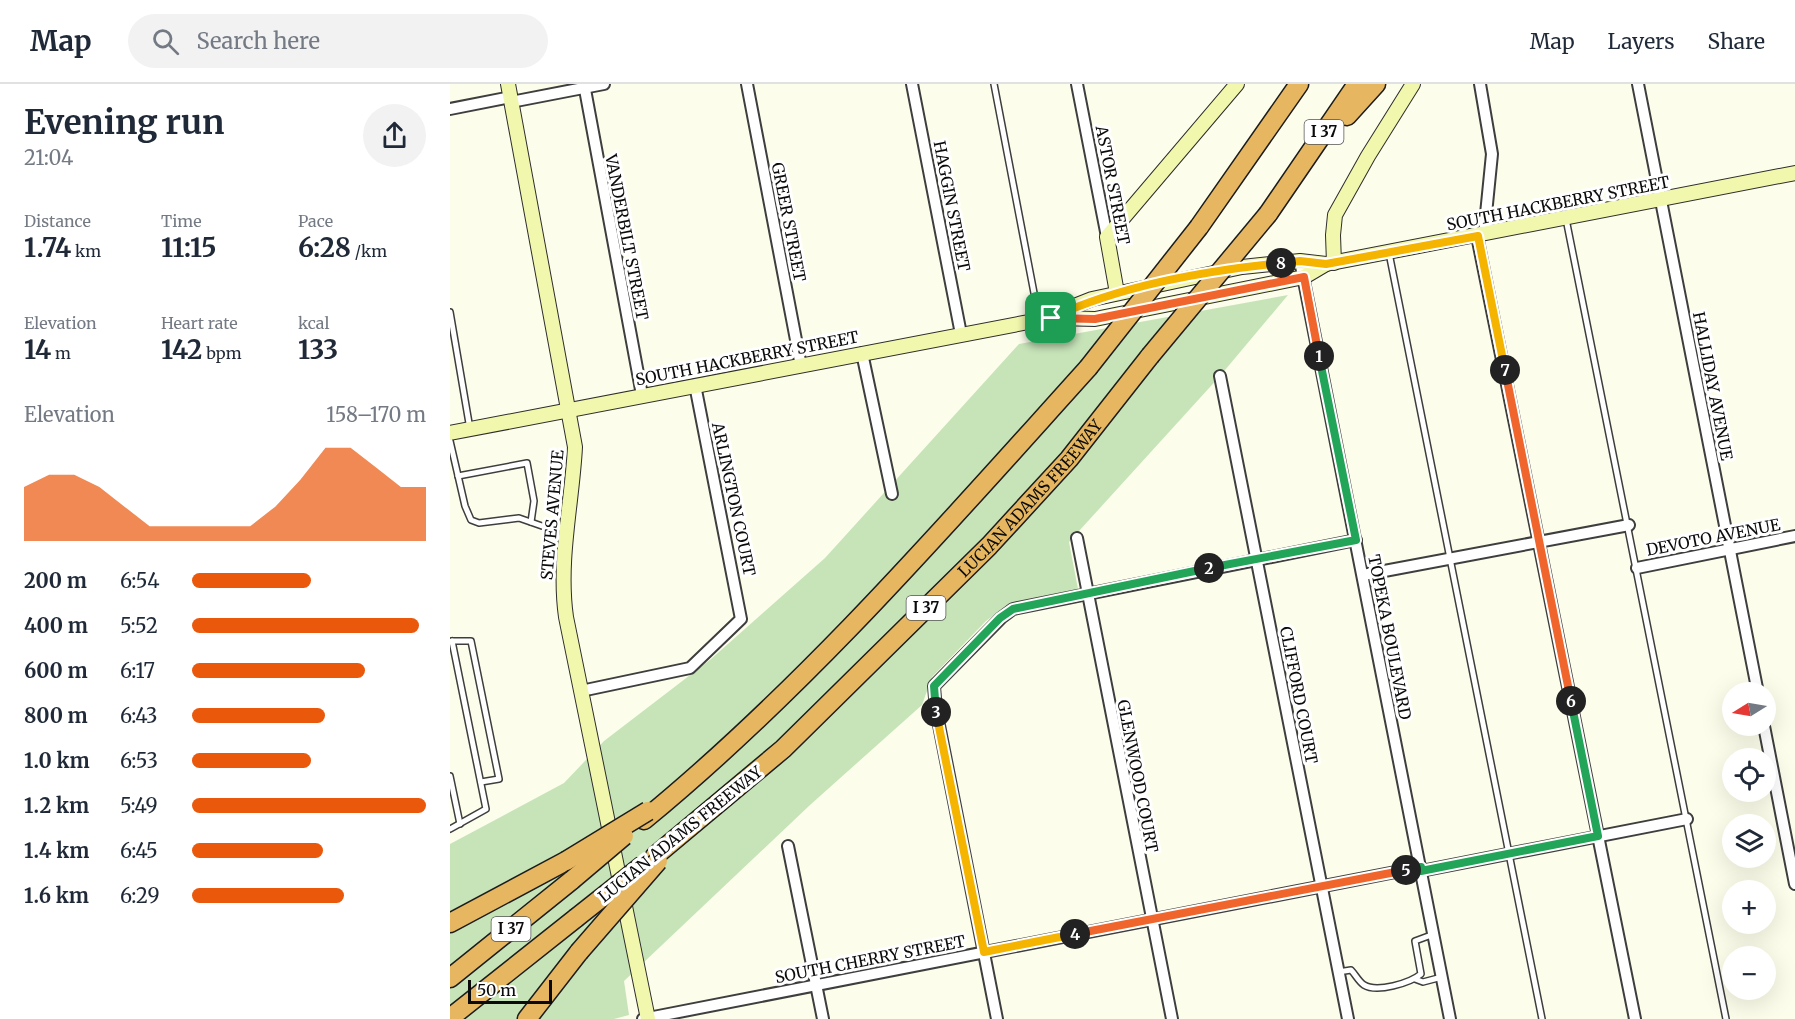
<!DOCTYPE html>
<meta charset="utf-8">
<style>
body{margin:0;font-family:Merriweather,serif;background:#f2f2f3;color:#1f2937;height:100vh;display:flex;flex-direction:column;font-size:22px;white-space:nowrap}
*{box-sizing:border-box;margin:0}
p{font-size:20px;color:#747a83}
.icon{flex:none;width:33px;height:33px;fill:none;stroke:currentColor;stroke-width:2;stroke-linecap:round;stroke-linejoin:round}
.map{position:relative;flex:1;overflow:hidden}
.details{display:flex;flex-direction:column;background:#fff;width:450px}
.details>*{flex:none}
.needle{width:39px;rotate:259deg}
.buttons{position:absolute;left:1272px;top:598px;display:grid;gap:12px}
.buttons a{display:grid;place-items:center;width:54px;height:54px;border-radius:50%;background:#fff;box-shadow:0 6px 24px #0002;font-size:30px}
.scale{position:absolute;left:18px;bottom:15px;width:84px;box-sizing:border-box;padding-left:6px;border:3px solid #0b0b0b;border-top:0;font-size:16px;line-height:21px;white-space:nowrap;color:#0b0b0b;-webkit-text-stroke:4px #fff;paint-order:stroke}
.pin{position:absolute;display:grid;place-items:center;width:51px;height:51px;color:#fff;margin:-26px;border-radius:12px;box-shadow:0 3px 9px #0006}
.km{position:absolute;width:30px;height:30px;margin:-15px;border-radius:50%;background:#222;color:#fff;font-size:16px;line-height:30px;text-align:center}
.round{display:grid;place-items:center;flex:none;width:63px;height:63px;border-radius:32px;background:#f2f2f3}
.overview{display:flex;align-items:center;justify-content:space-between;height:102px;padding:0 24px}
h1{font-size:33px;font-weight:700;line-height:45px}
.metrics{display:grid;grid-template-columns:repeat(3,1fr);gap:9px;height:102px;padding:6px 24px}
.metrics div{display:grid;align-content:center}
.metrics b{font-size:26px;font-weight:700}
.metrics small{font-size:16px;font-weight:400}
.metrics p{font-size:16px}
.chart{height:168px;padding:12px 24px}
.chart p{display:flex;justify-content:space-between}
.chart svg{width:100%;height:108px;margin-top:6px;fill:#ea580c;opacity:.7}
ul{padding:0 24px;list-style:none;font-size:20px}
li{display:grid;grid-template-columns:96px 72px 1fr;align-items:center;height:45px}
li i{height:15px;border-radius:8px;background:#ea580c}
header{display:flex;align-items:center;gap:36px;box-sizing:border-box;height:84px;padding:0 30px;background:#fff;border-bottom:2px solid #e0e1e3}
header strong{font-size:28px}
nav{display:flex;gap:33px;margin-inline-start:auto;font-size:21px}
.search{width:420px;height:54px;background:#f2f2f3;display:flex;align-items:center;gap:15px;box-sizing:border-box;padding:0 21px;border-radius:33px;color:#747a83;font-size:22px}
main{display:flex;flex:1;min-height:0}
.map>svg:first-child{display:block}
</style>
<header>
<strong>Map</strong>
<div class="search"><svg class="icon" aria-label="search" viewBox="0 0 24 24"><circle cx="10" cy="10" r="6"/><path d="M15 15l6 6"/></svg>Search here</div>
<nav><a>Map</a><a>Layers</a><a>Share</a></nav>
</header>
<main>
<section class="details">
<div class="overview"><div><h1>Evening run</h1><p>21:04</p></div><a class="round"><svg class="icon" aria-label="share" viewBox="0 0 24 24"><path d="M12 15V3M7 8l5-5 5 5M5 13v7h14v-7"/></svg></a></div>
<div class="metrics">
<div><p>Distance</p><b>1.74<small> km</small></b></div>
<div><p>Time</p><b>11:15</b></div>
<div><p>Pace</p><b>6:28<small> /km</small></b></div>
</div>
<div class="metrics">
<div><p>Elevation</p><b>14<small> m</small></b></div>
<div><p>Heart rate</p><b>142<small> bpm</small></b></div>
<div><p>kcal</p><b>133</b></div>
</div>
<div class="chart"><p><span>Elevation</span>158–170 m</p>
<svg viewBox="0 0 160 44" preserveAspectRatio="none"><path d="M0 44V22L10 17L20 17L30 22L40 30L50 38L60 38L70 38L80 38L90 38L100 30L110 19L120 6L130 6L140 14L150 22L160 22V44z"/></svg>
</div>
<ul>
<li><b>200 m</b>6:54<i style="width:51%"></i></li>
<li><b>400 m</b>5:52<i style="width:97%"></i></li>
<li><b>600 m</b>6:17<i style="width:74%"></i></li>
<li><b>800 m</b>6:43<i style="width:57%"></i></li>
<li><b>1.0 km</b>6:53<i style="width:51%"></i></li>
<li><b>1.2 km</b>5:49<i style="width:100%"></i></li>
<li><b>1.4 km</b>6:45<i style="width:56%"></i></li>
<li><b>1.6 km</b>6:29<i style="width:65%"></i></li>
</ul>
</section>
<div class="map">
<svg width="1345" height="935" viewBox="0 0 1345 935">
<rect width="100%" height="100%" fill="#fdfdeb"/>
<!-- green -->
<polygon fill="#c7e4b9" points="838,211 770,292 619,458 628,505 559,520 536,537 482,593 472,621 360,721 174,897 179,931 164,935 0,935 0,760 114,699 154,657 261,575 375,474 569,260"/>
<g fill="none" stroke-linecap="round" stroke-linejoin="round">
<!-- lane casing -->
<g stroke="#3e3e3e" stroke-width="8">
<g id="lane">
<polyline points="544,0 589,235"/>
<polyline points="1116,135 1276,935"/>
<polyline points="939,169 1092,935"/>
<polyline points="0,228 20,345"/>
<polyline points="0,357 15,422 21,436 29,439 69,434 92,442 115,444"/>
<polyline points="8,392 77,379 84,417 81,438"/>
<polyline points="2,557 21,557 49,695 31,698"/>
<polyline points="0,558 2,557 36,725 0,745"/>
<polyline points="0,692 10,740"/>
<path d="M888,888L901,886C905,890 909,898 914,901C927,909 960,899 971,890L965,857L984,850"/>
<polyline points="965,895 973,898 992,893"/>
</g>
</g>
<!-- street casing -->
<g stroke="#3e3e3e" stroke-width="14">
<g id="street">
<polyline points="134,0 192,311"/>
<polyline points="297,0 351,282"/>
<polyline points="462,0 511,250"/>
<polyline points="627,0 657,153"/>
<polyline points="1030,0 1042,70 1034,150"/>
<polyline points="1188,0 1308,609"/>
<polyline points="61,18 154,0"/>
<polyline points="0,25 61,13"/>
<polyline points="1027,152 1185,935"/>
<polyline points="850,177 1000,935"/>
<polyline points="412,269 442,410"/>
<polyline points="770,292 898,935"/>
<polyline points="627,454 722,935"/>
<polyline points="1187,484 1345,452"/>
<polyline points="913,491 1179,441"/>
<polyline points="131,607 240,584 291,535 245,301"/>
<polyline points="1314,642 1345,800"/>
<polyline points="338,762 373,935"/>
<polyline points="971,787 1237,735"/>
<polyline points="193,935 971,783"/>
<polyline points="547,935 486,626 484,602 551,534 563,525 906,456"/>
</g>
</g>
<!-- secondary casing -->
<g stroke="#2d2d2d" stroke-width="16">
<g id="secondary">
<path d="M58,0L125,363C122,420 108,476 116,533L198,935"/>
<polyline points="884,179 883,151 885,131 918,72 963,0"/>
<polyline points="667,209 657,153 787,0"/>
<polyline points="606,234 645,235 854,193 876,180"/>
<polyline points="0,349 589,236 642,215 792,183 850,177 876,180 1345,89"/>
</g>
</g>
<!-- highway casing -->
<g stroke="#1c1c1c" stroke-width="21">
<g id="highway">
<polyline points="897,32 926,0"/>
<polyline points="818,130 907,0"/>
<polyline points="749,143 849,0"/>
<path d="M194,736C355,604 499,438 638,284"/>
<path id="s1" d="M205,772L333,665L539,462L619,375L700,272"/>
<polyline points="0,839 116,777"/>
<polyline points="0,894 122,796"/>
<polyline points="0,934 126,834"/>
<polyline points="77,935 129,868"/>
</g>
</g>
<!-- lane -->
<use href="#lane" stroke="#fff" stroke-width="5"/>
<!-- street -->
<use href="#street" stroke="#fff" stroke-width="10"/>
<!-- secondary -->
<use href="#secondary" stroke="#f1f7ac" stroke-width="14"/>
<!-- highway -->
<use href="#highway" stroke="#e6b760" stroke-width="18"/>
<!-- highway-bridge casing -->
<g stroke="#1c1c1c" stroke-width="21" stroke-linecap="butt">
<g id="highway-bridge">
<polyline points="700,272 818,130"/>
<polyline points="638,284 749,143"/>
<polyline points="116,777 198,727"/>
<polyline points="122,796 174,752"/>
<polyline points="126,834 193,781"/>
<polyline points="129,868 208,777"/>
</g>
</g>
<!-- highway-bridge -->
<use href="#highway-bridge" stroke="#e6b760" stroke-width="18"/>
</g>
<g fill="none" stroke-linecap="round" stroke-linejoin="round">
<!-- split-1 casing -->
<g stroke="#fff" stroke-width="12">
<polyline id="split-1" points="601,234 645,235 854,193 869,272"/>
</g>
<!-- split-2 casing -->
<g stroke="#fff" stroke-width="12">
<polyline id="split-2" points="759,484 906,456 869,272"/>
</g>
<!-- split-3 casing -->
<g stroke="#fff" stroke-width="12">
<polyline id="split-3" points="486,628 484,602 550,534 563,525 759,484"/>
</g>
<!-- split-4 casing -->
<g stroke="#fff" stroke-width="12">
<polyline id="split-4" points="486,628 534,868 625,850"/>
</g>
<!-- split-5 casing -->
<g stroke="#fff" stroke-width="12">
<polyline id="split-5" points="625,850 956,786"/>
</g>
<!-- split-6 casing -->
<g stroke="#fff" stroke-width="12">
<polyline id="split-6" points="956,786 971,783 971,787 1148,752 1121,617"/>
</g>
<!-- split-7 casing -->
<g stroke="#fff" stroke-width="12">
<polyline id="split-7" points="1055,286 1121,617"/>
</g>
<!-- split-8 casing -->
<g stroke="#fff" stroke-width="12">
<polyline id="split-8" points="831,179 850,177 876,180 1028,152 1055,286"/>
</g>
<!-- split-9 casing -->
<g stroke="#fff" stroke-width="12">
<path id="split-9" d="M601,234C672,201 754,187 831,179"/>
</g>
<!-- split-1 -->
<use href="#split-1" stroke="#f0652b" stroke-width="8"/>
<!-- split-2 -->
<use href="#split-2" stroke="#22a559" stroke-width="8"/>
<!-- split-3 -->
<use href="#split-3" stroke="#22a559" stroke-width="8"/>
<!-- split-4 -->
<use href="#split-4" stroke="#f5b400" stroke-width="8"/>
<!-- split-5 -->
<use href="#split-5" stroke="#f0652b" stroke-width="8"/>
<!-- split-6 -->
<use href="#split-6" stroke="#22a559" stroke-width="8"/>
<!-- split-7 -->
<use href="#split-7" stroke="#f0652b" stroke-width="8"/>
<!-- split-8 -->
<use href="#split-8" stroke="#f5b400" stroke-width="8"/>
<!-- split-9 -->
<use href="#split-9" stroke="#f5b400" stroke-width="8"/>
</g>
<g text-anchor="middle" stroke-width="6" stroke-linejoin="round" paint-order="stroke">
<!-- shield labels -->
<g fill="#fff" stroke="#545454" stroke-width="1.5">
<rect x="854.5" y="36" width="39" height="24" rx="4.5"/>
<rect x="456.5" y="512" width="39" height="24" rx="4.5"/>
<rect x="41.5" y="833" width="39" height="24" rx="4.5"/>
</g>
<g font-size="15" font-weight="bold" fill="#0b0b0b">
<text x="874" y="53">I 37</text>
<text x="476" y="529">I 37</text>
<text x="61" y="850">I 37</text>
</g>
<!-- street labels -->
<g font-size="16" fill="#0b0b0b" stroke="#fff">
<text transform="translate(663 101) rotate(79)" y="6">ASTOR STREET</text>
<text transform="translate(1108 119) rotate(-11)" y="6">SOUTH HACKBERRY STREET</text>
<text transform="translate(502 122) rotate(79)" y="6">HAGGIN STREET</text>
<text transform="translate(339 138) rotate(79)" y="6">GREER STREET</text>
<text transform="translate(177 153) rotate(79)" y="6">VANDERBILT STREET</text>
<text transform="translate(297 274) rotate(-11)" y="6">SOUTH HACKBERRY STREET</text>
<text transform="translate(1263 302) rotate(79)" y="6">HALLIDAY AVENUE</text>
<text dy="6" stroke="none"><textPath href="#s1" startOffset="519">LUCIAN ADAMS FREEWAY</textPath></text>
<text transform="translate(284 415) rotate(78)" y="6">ARLINGTON COURT</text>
<text transform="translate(102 431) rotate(-85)" y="6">STEVES AVENUE</text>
<text transform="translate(1263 453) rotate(-11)" y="6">DEVOTO AVENUE</text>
<text transform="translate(940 553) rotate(79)" y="6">TOPEKA BOULEVARD</text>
<text transform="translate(849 611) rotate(79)" y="6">CLIFFORD COURT</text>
<text transform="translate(688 692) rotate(79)" y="6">GLENWOOD COURT</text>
<text transform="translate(230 750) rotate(-39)" y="6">LUCIAN ADAMS FREEWAY</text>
<text transform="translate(420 875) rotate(-11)" y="6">SOUTH CHERRY STREET</text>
</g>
</g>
</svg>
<div class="buttons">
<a><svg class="needle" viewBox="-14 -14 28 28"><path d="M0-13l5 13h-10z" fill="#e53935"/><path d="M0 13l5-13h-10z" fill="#747a83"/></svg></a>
<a><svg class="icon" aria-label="locate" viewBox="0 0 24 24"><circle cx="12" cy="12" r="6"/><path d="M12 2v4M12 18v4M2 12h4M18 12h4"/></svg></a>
<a><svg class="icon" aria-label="layers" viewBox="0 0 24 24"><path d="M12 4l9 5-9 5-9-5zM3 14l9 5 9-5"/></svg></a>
<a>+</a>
<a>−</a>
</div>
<div class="scale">50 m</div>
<div class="pin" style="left:601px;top:234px;background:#1e9e55"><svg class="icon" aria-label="arrive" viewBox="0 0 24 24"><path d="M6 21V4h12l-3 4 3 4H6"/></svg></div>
<b class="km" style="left:869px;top:272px">1</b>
<b class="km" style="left:759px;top:484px">2</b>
<b class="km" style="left:486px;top:628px">3</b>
<b class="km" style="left:625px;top:850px">4</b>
<b class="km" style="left:956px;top:786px">5</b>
<b class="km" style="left:1121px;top:617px">6</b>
<b class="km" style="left:1055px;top:286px">7</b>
<b class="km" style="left:831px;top:179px">8</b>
</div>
</main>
